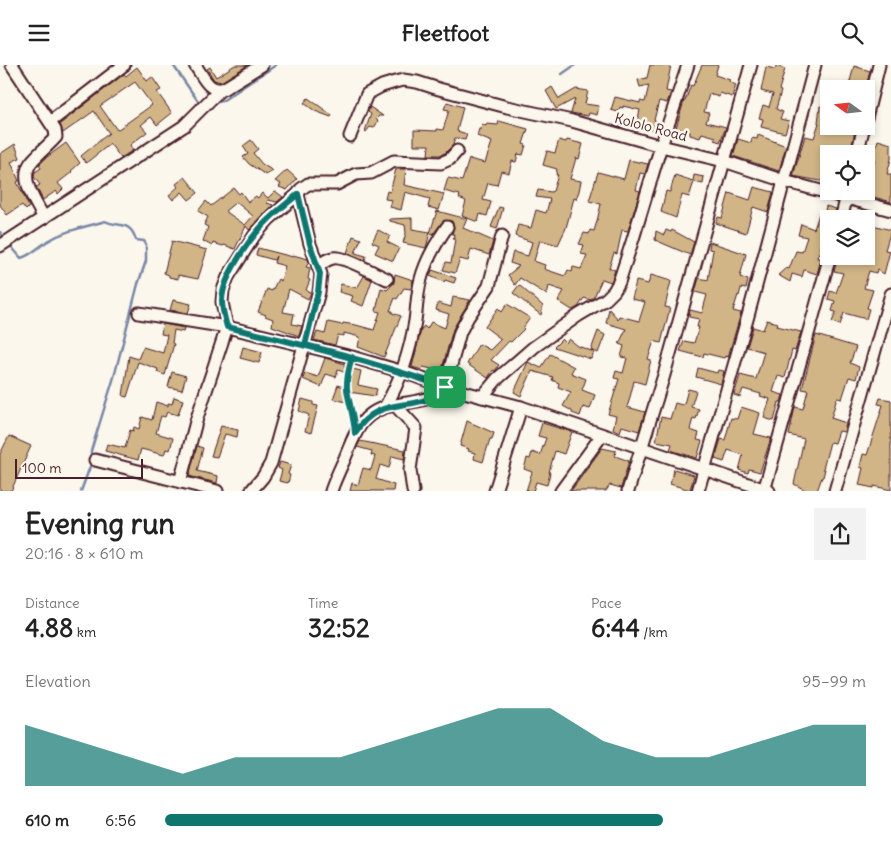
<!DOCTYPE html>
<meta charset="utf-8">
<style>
body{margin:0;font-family:Delius,sans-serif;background:#f2f2f2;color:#222;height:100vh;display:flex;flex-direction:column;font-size:19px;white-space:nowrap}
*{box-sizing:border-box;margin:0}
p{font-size:16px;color:#767676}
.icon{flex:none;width:28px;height:28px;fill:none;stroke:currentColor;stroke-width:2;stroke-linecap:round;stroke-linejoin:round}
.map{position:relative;height:426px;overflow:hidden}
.drawer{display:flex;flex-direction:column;background:#fff;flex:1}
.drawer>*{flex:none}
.needle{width:32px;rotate:285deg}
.fabs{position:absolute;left:820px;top:15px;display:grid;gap:10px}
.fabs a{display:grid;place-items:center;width:55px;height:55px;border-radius:0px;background:#fff;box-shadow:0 2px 8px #0003;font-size:25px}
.scale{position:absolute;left:15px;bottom:12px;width:128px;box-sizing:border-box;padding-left:5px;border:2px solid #4a1f2b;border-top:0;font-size:14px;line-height:18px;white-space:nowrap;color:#4a1f2b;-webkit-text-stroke:4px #fbf7ec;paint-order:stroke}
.pin{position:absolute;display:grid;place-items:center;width:42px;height:42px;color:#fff;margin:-21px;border-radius:10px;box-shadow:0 2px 8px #0006}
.round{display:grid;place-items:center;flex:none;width:52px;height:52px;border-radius:0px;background:#f2f2f2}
.summary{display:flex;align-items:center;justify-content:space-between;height:85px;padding:0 25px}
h1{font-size:28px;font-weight:700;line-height:38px}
.metrics{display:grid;grid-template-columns:repeat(3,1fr);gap:8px;height:85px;padding:5px 25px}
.metrics div{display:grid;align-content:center}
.metrics b{font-size:25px;font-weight:700}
.metrics small{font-size:14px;font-weight:400}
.metrics p{font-size:14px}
.chart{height:140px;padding:10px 25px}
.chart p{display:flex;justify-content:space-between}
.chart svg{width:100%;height:90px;margin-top:5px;fill:#0f766e;opacity:.7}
ul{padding:0 25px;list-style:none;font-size:16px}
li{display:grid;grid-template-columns:80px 60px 1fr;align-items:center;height:38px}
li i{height:12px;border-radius:6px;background:#0f766e}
header{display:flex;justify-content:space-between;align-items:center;height:65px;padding:0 25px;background:#fff;font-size:22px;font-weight:700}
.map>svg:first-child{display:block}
</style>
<header><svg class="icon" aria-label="menu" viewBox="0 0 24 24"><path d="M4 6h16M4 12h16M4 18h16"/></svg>Fleetfoot<svg class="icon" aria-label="search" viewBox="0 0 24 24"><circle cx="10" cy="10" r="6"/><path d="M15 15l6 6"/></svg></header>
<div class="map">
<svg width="891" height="426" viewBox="0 0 891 426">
<rect width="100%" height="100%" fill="#fbf7ec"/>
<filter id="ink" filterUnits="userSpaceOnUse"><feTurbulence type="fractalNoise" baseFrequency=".02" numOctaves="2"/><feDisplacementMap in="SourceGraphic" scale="10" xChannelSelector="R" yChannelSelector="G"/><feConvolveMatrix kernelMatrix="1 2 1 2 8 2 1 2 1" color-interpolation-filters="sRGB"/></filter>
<g filter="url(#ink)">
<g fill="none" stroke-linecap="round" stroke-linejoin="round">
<!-- stream -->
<g stroke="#7987a5" stroke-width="2.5">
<polyline points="173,0 200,39"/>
<polyline points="562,9 575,0"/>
<polyline points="214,38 222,36 276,0"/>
<polyline points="0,167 5,174"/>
<path d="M10,180L21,193C32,190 38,182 48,176C66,165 86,162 105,156C119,163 130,155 136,175L144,176L146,179V196L138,219L114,312L91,386V399L81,426"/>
</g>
</g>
<!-- building -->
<g fill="#d1b586" stroke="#4a1f2b" fill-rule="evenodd">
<polygon points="235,0 248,0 221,17 214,15 207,4 210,2 216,12"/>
<polygon points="650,0 671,0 666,26 671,27 667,38 659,36 654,55 656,56 654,65 636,62 640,45 623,41 623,43 620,42 618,47 611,45 615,32 640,38 640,36 645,37 649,20 640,22 638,15 647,13"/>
<polygon points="702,0 718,0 715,10 730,15 729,17 736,20 732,32 720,28 719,32 709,29 704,47 709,48 706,57 726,62 720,77 714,75 716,72 702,68 700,73 690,70 690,67 676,63 684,36 685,36 691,20 693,21"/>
<polygon points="776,1 785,4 779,25 781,26 776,44 783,47 780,54 789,56 785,68 761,62 763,54 759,53 763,40 769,42 773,29 761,26 766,2 775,4"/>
<polygon points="854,1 870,6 866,22 859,20 858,24 848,24"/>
<path d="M137,2L147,16L152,12L161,25L157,27L172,48L157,60L151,52L141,60L147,67L130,80L133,85L121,93L110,79L86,98L81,91L109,68L94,46L63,68L60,59L124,9L126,11ZM135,17L152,40L117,65L100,41Z"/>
<polygon points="552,22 559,34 576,24 588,26 585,39 599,41 597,50 589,48 588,51 571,48 575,34 556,44 546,26"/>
<polygon points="308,33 332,50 331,52 315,46 304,38"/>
<polygon points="447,37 463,42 457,66 467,69 465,75 455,73 453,80 445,88 440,90 428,90 429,80 414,80 414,65 437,66 437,64 443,65 449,45 444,44"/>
<polygon points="820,41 829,43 829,61 856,61 850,89 829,89 829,111 827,110 826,117 793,111 805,71 814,73 819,58 818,58"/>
<polygon points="370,42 383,51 379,51 376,54 378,56 374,63 370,62 366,67 365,66 371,49 368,47"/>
<polygon points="499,56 528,64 523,79 526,80 523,90 518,89 516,97 512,96 509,108 501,106 497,120 488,118 483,135 491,137 487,151 480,149 478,157 462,151 466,136 459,133 460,130 444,126 448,113 462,116 469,94 485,98 492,77 477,71 479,64 481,64 482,59 486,61 486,59 498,60"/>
<polygon points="758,70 786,81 779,106 733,91 738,74 751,78 752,73 757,74"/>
<polygon points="251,75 258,84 253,88 262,99 273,106 266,110 249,99 243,92 248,89 243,81"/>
<polygon points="559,75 566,77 567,75 583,79 579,94 576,93 570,114 581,116 579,126 576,134 574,133 566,163 558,180 540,175 534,196 545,200 544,204 565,211 568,205 572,207 573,202 581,204 587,190 581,189 584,180 579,179 584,168 589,169 590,165 594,166 597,156 601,139 589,136 598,107 624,114 629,95 648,99 645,109 640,108 636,125 640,126 628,166 622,165 617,189 614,188 609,203 615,205 611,217 602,214 594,232 590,235 584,233 578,242 572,245 558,236 564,226 549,221 547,230 520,213 515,220 508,210 519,201 510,198 513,187 528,191 532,177 515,171 518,160 531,163 536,145 546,148 550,134 536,132 538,125 551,127 553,126 558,110 556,110 557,104 543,100 547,86 555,88"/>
<polygon points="878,75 891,79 891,94 887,109 891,109 891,137 864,129 865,126 866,126 866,107 871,108 875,95 872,94"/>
<polygon points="66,78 80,98 71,106 72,107 58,118 63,124 58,129 56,126 43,135 36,122 40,120 34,112 35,107 41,103 39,100 47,92"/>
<polygon points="15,79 20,93 11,97 19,116 17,117 29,142 26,145 22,140 7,150 0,140 0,89"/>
<polygon points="396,104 406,104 404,120 444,129 439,145 428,142 430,134 405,127 401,145 390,142 392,135 385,134 387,126 390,127"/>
<polygon points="287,105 297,114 287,125 279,122 281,119 275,116"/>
<polygon points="675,110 693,116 694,110 704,112 703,119 694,117 689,132 682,130 676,153 661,147 666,126 670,127"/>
<polygon points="185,112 198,128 189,135 182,127 173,135 169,130 178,122 176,119"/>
<polygon points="754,122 773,127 768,147 753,142 746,168 716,158 718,152 722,153 729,128 750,135"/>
<path d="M234,123L239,129L241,127L248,137L256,131L258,133L262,128L268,133L275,126L283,132L277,137L268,135L267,138L273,140L249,165L246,161L235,184L224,180L223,181L213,178L212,181L203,176L208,162L204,160L208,152L198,146L206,136L211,141ZM236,137L253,151L245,160L225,146Z"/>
<polygon points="826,141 836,144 833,154 829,154 829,164 827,164 817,193 821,194 817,209 804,205 802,212 792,209 790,217 778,210 786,203 789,204 796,186 802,187 807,172 798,170 801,159 814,164 819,149 824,150"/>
<polygon points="499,142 503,143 497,164 491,162"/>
<polygon points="437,146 467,154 463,163 493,176 489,190 471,184 468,196 460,194 455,208 443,205 446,197 451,198 455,174 453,174 454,169 452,169 454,162 452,156 444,155 433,169 430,168"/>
<polygon points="412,153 412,164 430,167 426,183 403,178 406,168 405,160 390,156 390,154"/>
<polygon points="866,156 874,158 873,160 891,165 885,185 890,186 884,209 877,204 876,208 869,206 864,223 873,225 867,243 869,244 866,254 844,248 840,260 832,257 836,247 832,246 835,236 828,234 830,226 836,228 843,208 834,206 837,196 845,198 846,191 866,191"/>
<polygon points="378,165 390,171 387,177 399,183 393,196 375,188 379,180 372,177"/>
<polygon points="666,165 671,167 672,165 694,177 690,190 655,175 656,166 664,170"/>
<polygon points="353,171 361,174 355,188 366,191 365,195 347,188"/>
<polygon points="172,176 207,185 198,214 178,210 178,214 169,212 169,210 164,208"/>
<polygon points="710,177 746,189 740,212 748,215 746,224 741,223 739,231 738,230 733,246 741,248 728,292 725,291 724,293 704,288 703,292 680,286 684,276 694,278 699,262 697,262 699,254 689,252 690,245 702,248 707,230 695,227 699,213 708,215 713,185 709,184"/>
<polygon points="258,183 293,192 293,190 308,194 309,197 306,202 310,203 308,214 310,215 306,225 311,228 308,234 289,224 283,247 294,249 292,259 302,261 299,271 272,261 273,254 265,251 266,250 258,247 267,224 272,226 278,214 281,216 285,201 274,198 276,191 274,195 256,190"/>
<polygon points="432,205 456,213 454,218 445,215 444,217 430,211"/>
<polygon points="395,209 413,215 411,224 404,223 397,234 395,233 390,246 393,246 392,248 401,251 384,292 358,282 360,272 344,268 344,271 338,270 335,280 314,275 317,267 325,269 328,257 342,260 343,258 356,260 374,265 380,247 376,246 381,223 387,225 394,218"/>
<polygon points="651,210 671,216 665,242 670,243 661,278 654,276 648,294 651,295 645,319 634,316 629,336 627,342 645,347 639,366 622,361 620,367 613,364 616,351 608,349 619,314 614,313 616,306 623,308 627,293 621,292 624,281 619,279 626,264 606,258 609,244 618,254 619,251 639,256 645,237 632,234 636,216 648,219"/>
<polygon points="364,211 372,215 363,241 351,236 353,231 339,227 341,219 357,223"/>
<polygon points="519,220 543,241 541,250 513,228"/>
<polygon points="453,232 470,235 453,264 442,304 436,303 436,305 423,302 422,305 412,302 421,265 424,261 427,264 431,257 445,263 449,249 436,245 438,238 451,242"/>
<polygon points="173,235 191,239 188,248 170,245"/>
<polygon points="507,239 530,253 523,263 524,264 511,277 509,276 491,295 499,300 495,306 493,305 488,313 467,299 479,279 490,285 501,274 485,262 498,243 502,247"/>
<polygon points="767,255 778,258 777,261 801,267 795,286 792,285 785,313 778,311 773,327 783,330 781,337 779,337 774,356 764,353 770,334 760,331 761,329 743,324 740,332 734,330 740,310 756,314 764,287 747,282 753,262 763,265"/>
<polygon points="163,259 184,263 183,267 174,265 172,278 174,279 165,310 157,307 158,304 138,297 127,332 123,331 129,291 138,294 143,282 163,288 167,270 161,269"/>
<polygon points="598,266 605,270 598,288 591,285"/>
<polygon points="816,270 856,282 850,298 859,302 856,314 849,312 842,334 837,333 831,353 846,358 844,367 839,366 835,378 830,377 823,404 825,404 823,412 822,412 817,426 807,426 794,419 804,374 789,370 795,342 803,344 808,325 802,324"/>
<polygon points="562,274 566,278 569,274 578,281 594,287 591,294 554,282"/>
<polygon points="243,282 262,287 259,298 240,293"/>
<polygon points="550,289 574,302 571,308 586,314 582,325 595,330 590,344 583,342 580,351 572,348 572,346 563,341 571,327 558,322 559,318 552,315 553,312 532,306 521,331 514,327 528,297 541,303"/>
<polygon points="325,293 345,299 344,302 361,306 358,320 377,324 375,331 349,327 347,337 333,334 338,320 349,324 352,310 338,305 336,312 326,309 321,322 303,314 305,308 318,312"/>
<polygon points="698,303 717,308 718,305 724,306 721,319 696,312"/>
<polygon points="172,307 186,311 182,325 168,322"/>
<polygon points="688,324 696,326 691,342 699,344 696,354 693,353 690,365 699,368 697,375 702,376 697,393 670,385 672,379 656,376 661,352 670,354 675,338 682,340 684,339"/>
<polygon points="174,332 183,335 178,350 167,347 165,352 161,351 156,368 173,373 170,385 166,384 164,390 141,384 138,395 105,386 107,379 125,383 130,365 133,366 134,362 139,364 142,352 152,355 156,337 168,341 168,338 172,339"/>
<polygon points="880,333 891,335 891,425 874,421 874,423 859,420 863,403 860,402 863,389 867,390 883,340 878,339"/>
<polygon points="302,334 313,337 313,340 318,341 311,368 305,366 309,350 299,346"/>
<polygon points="741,342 760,348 754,369 771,373 760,407 749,404 748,408 739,405 743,390 728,385 724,397 715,394 721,374 725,375 731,353 737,354"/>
<polygon points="467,356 494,368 492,374 490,374 483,397 474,394 475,388 468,386 469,384 460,381"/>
<polygon points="542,358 572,367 564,389 555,386 549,407 550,408 547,420 536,417 533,426 526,426 532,407 524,404 527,393 530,394 532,387 540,390 546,373 538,371"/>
<polygon points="221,361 238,365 237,372 225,369 217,392 211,391"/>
<polygon points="9,371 31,381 11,426 0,426 0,389"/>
<polygon points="360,376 405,385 404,394 392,391 389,403 380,400 376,414 394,420 393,426 350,426 352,418 358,420 363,403 371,405 375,391 371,390 372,386 357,382"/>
<polygon points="197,381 203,383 197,406 218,411 217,418 189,411"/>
<polygon points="602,383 616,386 615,391 629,396 621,423 610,420 606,426 571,426"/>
<polygon points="280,397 291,400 288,409 290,410 288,418 279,416 282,405 278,403"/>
<polygon points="674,404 694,410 690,425 670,419"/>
</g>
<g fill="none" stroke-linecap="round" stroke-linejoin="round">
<!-- minor casing -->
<g stroke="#4a1f2b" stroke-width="15">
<g id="minor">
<path d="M12,0L55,65L56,72C49,80 40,87 33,95C17,112 35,136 44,153"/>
<path d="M195,0C203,11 208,27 223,24L262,0"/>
<polyline points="866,53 879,0"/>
<polyline points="50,57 124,0"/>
<polyline points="350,71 367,29 382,21 395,17 403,15 417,17 439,24 507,42 572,56 661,81 724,96 784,116 891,145"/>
<polyline points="857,89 864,61"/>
<polyline points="841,154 848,127"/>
<polyline points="0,181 184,61 221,24"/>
<path d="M318,201C323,198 327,194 333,193C345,191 375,209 387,214"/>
<polyline points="139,248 227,262 352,292 403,307 445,322 521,342 769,426"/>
<polyline points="482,332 497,314 534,282 579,250 606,234 614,226 619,217 633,174 661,81 688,0"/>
<polyline points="395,340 416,363 410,405 413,426"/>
<path d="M385,342C401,315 410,287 415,256C417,242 417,227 421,214C426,195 436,178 447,162"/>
<polyline points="95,395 217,426"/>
<polyline points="180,417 197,353 227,262 222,237 223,225 228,212 254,171 269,154 298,129"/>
<polyline points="251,426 263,412 271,398 319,227 321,209 310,179 299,134 298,129 301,124 308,119 337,119 356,109 371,108 394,96 441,98 450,94 457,86"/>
<path d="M331,426C335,414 340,404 345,393C356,366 362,345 395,340C414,336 431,337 445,322L460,267L468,252L489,221L502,171"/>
<polyline points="495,426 521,342"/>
<polyline points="561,426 602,370"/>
<polyline points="628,426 664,310 751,0"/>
<polyline points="698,426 748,251 815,0"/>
<polyline points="764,426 830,191"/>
<polyline points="835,426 891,229"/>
</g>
</g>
<!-- path -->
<polyline stroke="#4a1f2b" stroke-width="1" stroke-dasharray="4 4" stroke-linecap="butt" points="349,302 347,326 354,352"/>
<!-- minor -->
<use href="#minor" stroke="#fbf7ec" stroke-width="11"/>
</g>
</g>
<g fill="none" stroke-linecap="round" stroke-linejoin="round" filter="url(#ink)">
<!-- route casing -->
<g stroke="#fff" stroke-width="10">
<path id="route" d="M445,322C374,297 301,279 227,262C225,254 222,245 222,236C222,212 252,170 269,154C278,145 289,137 298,129L310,179L320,209L318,227L305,280L352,292C349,303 346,313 347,324C349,339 354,352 355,368C380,326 419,351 445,322"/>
</g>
<!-- route -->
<use href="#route" stroke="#0f766e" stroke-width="6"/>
</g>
<g text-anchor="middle" stroke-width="5" stroke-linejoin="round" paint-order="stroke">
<!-- street labels -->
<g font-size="14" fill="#4a1f2b" stroke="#fbf7ec">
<text transform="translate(651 62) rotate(15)" y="5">Kololo Road</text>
</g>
</g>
</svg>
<div class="fabs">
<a><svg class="needle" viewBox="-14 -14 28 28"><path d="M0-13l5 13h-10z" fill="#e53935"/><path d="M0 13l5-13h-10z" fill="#767676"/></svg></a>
<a><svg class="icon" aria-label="locate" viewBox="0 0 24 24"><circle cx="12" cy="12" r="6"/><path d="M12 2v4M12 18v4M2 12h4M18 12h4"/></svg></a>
<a><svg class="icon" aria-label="layers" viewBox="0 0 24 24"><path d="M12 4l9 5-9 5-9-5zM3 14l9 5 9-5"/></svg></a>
</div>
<div class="scale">100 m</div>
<div class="pin" style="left:445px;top:322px;background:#1e9e55"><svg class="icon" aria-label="arrive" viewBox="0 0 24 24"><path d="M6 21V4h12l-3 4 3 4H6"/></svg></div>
</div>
<section class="drawer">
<div class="summary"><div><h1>Evening run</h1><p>20:16 · 8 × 610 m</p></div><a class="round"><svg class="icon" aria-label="share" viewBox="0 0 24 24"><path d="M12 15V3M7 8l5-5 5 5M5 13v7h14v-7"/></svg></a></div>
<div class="metrics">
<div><p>Distance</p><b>4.88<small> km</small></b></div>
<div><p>Time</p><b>32:52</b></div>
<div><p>Pace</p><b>6:44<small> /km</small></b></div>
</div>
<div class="chart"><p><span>Elevation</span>95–99 m</p>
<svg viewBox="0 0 160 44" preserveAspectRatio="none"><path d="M0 44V14L10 22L20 30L30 38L40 30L50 30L60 30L70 22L80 14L90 6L100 6L110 22L120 30L130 30L140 22L150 14L160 14V44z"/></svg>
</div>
<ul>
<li><b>610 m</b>6:56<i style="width:71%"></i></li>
</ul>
</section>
